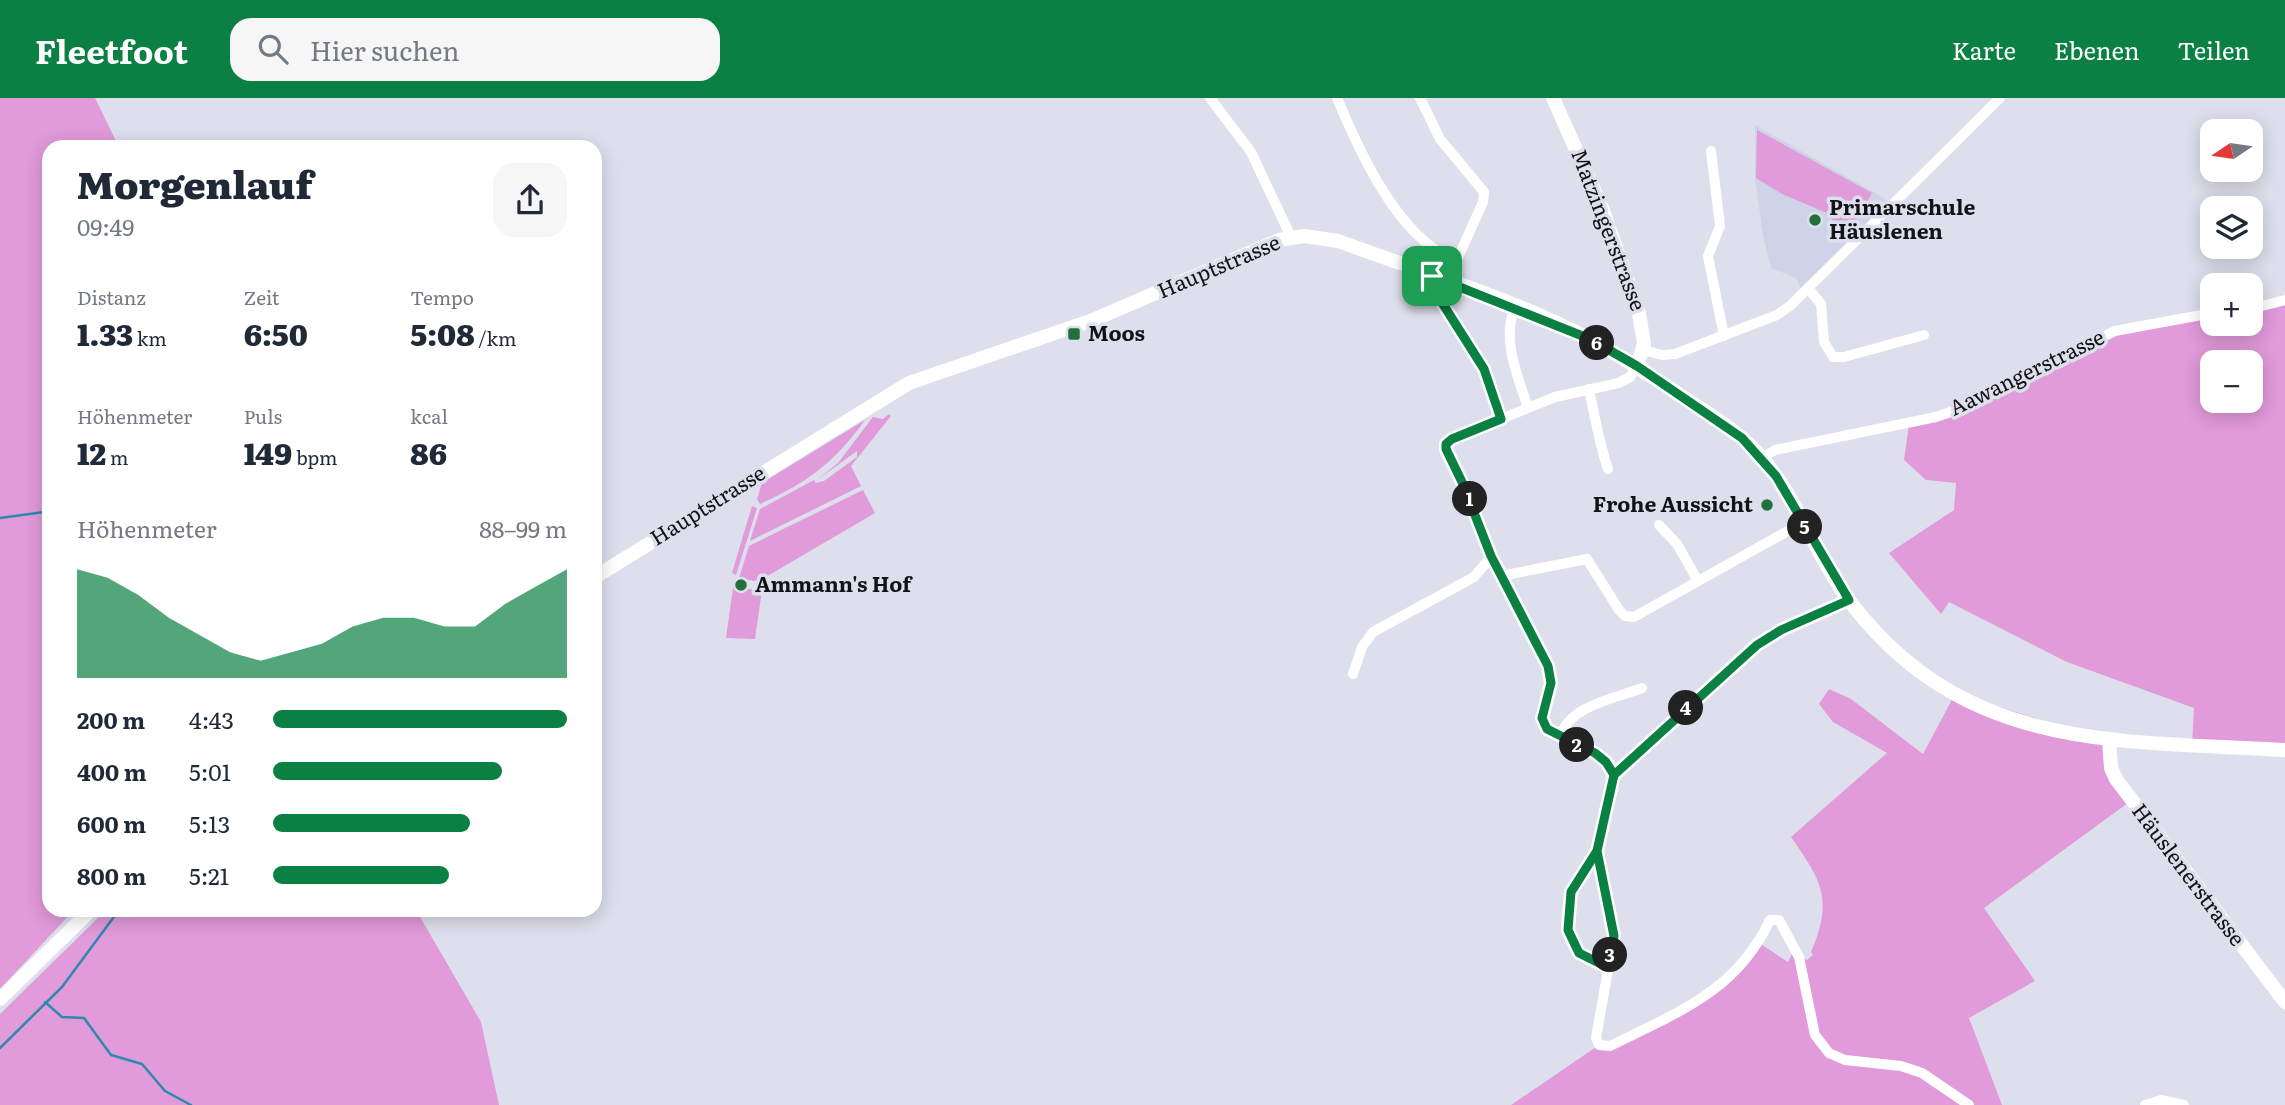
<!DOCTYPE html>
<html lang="de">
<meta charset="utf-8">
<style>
body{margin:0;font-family:Literata,serif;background:#f6f6f7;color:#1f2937;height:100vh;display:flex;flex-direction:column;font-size:26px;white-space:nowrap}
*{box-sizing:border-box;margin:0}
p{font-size:23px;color:#747a83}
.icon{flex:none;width:38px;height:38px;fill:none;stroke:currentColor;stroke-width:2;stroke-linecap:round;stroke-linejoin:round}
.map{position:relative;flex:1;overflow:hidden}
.panel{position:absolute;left:42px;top:42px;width:560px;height:777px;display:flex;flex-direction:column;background:#fff;border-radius:21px;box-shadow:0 4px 18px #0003}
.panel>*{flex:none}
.needle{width:46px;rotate:257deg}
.controls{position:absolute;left:2200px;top:21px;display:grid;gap:14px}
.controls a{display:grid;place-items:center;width:63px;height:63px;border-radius:14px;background:#fff;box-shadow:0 4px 18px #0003;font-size:35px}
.pin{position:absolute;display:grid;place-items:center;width:60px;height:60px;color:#fff;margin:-30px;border-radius:14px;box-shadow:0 4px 10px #0006}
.km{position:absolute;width:35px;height:35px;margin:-18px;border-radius:50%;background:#222;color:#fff;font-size:19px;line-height:35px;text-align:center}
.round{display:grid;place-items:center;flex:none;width:74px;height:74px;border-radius:21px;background:#f6f6f7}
.headline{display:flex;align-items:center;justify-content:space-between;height:119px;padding:0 35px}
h1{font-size:38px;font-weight:800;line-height:52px}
.figures{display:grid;grid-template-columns:repeat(3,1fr);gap:10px;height:119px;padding:7px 35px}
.figures div{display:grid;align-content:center}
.figures b{font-size:30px;font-weight:800}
.figures small{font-size:19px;font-weight:400}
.figures p{font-size:19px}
.chart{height:196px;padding:14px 35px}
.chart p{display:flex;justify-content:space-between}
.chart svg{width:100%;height:126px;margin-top:7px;fill:#0b8043;opacity:.7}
ul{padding:0 35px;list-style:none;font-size:23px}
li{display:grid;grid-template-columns:112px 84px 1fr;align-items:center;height:52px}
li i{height:18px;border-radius:9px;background:#0b8043}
header{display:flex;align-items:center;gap:42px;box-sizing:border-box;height:98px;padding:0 35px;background:#0b8043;color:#fff}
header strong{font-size:33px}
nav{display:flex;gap:38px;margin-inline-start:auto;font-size:24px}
.search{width:490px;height:63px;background:#f6f6f7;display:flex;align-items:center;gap:18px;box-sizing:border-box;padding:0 24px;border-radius:21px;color:#747a83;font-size:26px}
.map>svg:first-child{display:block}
</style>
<header>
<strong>Fleetfoot</strong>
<div class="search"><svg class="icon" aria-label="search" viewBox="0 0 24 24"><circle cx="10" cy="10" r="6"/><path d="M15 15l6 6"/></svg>Hier suchen</div>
<nav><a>Karte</a><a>Ebenen</a><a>Teilen</a></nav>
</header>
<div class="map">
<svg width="2285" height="1007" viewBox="0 0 2285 1007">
<rect width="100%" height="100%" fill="#dddfec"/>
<!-- built -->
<polygon fill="#cfd3e7" points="1755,27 1884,100 1886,106 1801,190 1796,180 1771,170 1763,138 1755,80"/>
<!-- green -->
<g fill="#e19ada" fill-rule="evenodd">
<polygon points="0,0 95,0 119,49 49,49 49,812 74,812 0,891"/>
<polygon points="1757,32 1872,95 1851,132 1826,118 1827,115 1782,96 1756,80"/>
<path d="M2285,202V652L2192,647L2194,610L2067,564L1949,504L1941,516L1889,455L1954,412L1956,385L1926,382L1904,362L1909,326L1936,319L2089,243L2212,215V226H2250L2251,211ZM2212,264H2250V303H2212Z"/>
<polygon points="889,316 891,318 851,368 861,388 750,443 760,411 814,382 816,385 824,383 857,359 857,353 817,382 838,365 873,319 883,321"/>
<path d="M865,322C834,365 808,384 760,406L757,401L762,385Z"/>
<polygon points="863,392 875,415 764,480 754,483 739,480 749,448"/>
<polygon points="752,408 757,410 736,477 732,475"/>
<polygon points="733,490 762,492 755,541 726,540"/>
<path d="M1829,591L1851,601L1923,656L1955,596L2109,642L2108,653L2132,702L1984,810L2035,883L1969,920L2002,1007H1511L1599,947L1691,908L1759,845L1788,864L1796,848L1800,859L1807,862L1813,857L1811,854C1834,801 1821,782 1791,739L1887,655L1833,624L1819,606Z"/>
<polygon points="106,812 416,812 481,924 499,1007 0,1007 0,916"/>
</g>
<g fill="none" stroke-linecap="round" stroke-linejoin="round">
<!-- stream -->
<g stroke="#2f89ad" stroke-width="2.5">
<polyline points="0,420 44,414 49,408"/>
<polyline points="45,904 62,919 84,920 111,957 142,966 165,993 191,1007"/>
<polyline points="0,950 62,889 119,812"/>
</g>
<!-- minor -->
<g stroke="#fff" stroke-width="10">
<polyline points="1210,0 1251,54 1291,139"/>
<path d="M1337,0C1360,55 1398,140 1456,163"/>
<polyline points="1420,0 1440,41 1484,94 1483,104 1447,184"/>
<polyline points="1711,53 1720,128 1708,158 1724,238"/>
<polyline points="1432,178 1434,192 1484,271 1501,321"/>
<polyline points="1808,190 1821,206 1824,244 1833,259 1844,259 1924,237"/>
<path d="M1515,209C1501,242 1518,278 1528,310"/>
<polyline points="2250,211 2285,202"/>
<polyline points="1643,252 1662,257 1675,256 1777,217 1790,208 2000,0"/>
<path d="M1589,291C1595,319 1599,345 1608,371"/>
<polyline points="1763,359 1775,352 1936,319 1959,311 2115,233 2212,215"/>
<polyline points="1659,427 1677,446 1698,483"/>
<polyline points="1501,478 1587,461 1619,512 1625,518 1634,519 1802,425"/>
<path d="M1849,502L1781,532L1757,547L1614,677L1597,753L1614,838L1596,940L1599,947L1610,948C1678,914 1736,894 1770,822H1779L1799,859L1815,937L1829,955L1845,962L1901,968L1922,975L1969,1007"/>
<polyline points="1353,576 1362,549 1373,534 1474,479 1491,459"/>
<path d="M1560,639C1570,607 1614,601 1642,590"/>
<polyline points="1614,677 1606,664 1595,655 1547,631 1542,620 1551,585 1548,568 1491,459 1445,349 1452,341 1555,299 1619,285 1630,279 1637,268"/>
<path d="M1597,753C1579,779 1550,823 1578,853C1584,860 1598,865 1607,869"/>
<polyline points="2145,1007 2161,1002 2184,1007"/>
</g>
<!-- tertiary -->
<g stroke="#fff" stroke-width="14">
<polyline points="1553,0 1602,110 1639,215 1644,246 1637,268"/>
<path d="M595,479L909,285L1093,222L1279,142L1304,138L1338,143C1422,174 1512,200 1591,242C1623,259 1653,279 1683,299C1703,312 1725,325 1743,341C1792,382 1811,451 1848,501C1963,654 2114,642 2285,652"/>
<polyline points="2109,642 2111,670 2116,681 2285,904"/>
<polyline points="0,901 91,812"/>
</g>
</g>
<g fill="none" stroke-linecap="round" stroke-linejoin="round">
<!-- route casing -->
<g stroke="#fff" stroke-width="14">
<polyline id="route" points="1432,178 1434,192 1484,271 1501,321 1452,341 1446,346 1446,351 1462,384 1491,458 1548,568 1551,585 1542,620 1547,631 1595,655 1606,664 1614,677 1597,753 1571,794 1568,832 1579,855 1607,869 1614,838 1597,753 1614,677 1757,547 1781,532 1849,502 1776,378 1742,340 1637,268 1590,241 1432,178"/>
</g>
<!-- route -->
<use href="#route" stroke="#0b8043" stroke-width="9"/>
</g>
<!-- markers -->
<g fill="#236f3d" stroke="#dddfec" stroke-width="2.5">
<circle cx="1815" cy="122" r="7"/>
<rect x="1067" y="229" width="14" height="14" rx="3.5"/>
<circle cx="1767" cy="407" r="7"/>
<circle cx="741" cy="487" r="7"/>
</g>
<g text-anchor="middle" stroke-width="7" stroke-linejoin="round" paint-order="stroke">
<!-- poi labels -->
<g font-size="21" font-weight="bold" fill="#121217" stroke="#dddfec" text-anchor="start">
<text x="1829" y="117">Primarschule<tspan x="1829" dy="24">Häuslenen</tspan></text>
<text x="1088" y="243">Moos</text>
<text x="1753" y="414" text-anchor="end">Frohe Aussicht</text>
<text x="755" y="494">Ammann's Hof</text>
</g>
<!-- street labels -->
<g font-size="21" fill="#121217" stroke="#dddfec">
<text transform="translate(1608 132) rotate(69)" y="7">Matzingerstrasse</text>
<text transform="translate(1219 169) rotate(-23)" y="7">Hauptstrasse</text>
<text transform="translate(2027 275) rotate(-26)" y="7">Aawangerstrasse</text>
<text transform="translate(708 408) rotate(-32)" y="7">Hauptstrasse</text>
<text transform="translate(2188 777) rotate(53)" y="7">Häuslenerstrasse</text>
</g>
</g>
</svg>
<div class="controls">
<a><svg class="needle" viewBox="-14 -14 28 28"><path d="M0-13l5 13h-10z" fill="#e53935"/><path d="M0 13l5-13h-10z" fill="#747a83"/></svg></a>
<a><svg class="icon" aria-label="layers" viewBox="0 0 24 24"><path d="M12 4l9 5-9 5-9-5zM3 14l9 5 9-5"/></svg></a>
<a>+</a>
<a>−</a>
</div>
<div class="pin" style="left:1432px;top:178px;background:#1e9e55"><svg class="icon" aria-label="arrive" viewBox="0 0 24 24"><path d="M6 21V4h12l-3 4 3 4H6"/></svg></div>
<b class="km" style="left:1470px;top:401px">1</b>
<b class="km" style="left:1577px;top:647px">2</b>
<b class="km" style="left:1610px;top:857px">3</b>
<b class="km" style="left:1686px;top:610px">4</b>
<b class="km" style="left:1805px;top:429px">5</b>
<b class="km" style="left:1597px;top:245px">6</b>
<section class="panel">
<div class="headline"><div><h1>Morgenlauf</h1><p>09:49</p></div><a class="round"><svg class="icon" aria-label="share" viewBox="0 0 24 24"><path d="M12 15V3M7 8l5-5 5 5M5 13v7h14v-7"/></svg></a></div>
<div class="figures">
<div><p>Distanz</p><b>1.33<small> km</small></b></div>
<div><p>Zeit</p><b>6:50</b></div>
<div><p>Tempo</p><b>5:08<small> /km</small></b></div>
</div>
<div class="figures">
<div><p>Höhenmeter</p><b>12<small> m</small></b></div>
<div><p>Puls</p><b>149<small> bpm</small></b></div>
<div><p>kcal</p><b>86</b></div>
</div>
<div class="chart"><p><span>Höhenmeter</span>88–99 m</p>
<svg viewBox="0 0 160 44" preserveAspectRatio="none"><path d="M0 44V6L10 9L20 15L30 23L40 29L50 35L60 38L70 35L80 32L90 26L100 23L110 23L120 26L130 26L140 18L150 12L160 6V44z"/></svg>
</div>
<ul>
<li><b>200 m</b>4:43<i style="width:100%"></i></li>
<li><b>400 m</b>5:01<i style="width:78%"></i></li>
<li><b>600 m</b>5:13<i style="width:67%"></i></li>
<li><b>800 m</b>5:21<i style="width:60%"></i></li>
</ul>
</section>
</div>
